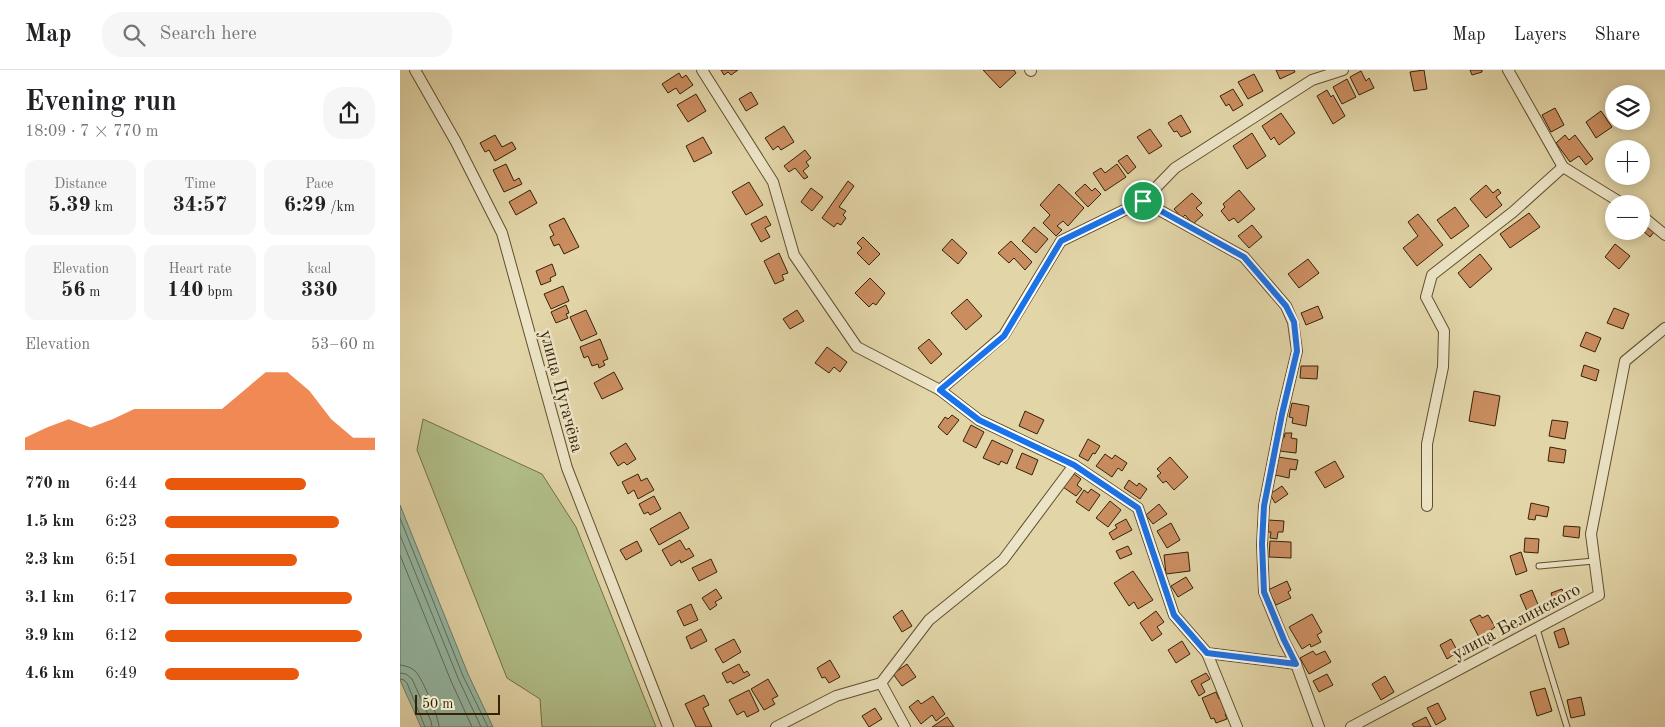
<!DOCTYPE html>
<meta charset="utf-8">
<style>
body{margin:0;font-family:"Old Standard TT",serif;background:#f6f6f6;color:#202124;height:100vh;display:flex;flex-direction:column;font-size:19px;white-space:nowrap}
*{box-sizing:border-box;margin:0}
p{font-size:16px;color:#757577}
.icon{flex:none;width:28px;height:28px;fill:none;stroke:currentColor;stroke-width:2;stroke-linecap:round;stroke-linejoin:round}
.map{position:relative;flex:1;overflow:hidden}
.sheet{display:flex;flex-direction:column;background:#fff;width:400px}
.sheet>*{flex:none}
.buttons{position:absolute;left:1205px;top:15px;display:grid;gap:10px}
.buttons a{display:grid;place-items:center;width:45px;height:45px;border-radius:50%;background:#fff;box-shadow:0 2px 12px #0003;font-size:25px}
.scale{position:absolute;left:15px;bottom:12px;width:85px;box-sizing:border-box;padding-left:5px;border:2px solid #352306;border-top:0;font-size:14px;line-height:18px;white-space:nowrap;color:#352306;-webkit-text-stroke:4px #ece4c6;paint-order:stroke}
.pin{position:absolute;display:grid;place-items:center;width:42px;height:42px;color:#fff;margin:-21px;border:2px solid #fff;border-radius:50%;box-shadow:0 1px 5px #0007}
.round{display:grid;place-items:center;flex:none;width:52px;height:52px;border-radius:20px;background:#f6f6f6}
.overview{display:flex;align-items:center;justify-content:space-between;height:85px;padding:0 25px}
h1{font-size:28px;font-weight:800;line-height:38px}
.stats{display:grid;grid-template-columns:repeat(3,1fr);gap:8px;height:85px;padding:5px 25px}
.stats div{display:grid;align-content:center;border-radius:12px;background:#f6f6f6;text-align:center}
.stats b{font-size:21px;font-weight:800}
.stats small{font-size:14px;font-weight:400}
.stats p{font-size:14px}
.chart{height:140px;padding:10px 25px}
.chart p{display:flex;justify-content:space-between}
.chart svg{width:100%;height:90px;margin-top:5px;fill:#ea580c;opacity:.7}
ul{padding:0 25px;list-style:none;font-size:16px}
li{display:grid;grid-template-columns:80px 60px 1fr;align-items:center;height:38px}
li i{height:12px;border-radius:6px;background:#ea580c}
header{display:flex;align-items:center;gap:30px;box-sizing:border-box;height:70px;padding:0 25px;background:#fff;border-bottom:1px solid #e0e0e0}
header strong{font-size:24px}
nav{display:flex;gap:28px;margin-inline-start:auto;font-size:18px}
.search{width:350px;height:45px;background:#f6f6f6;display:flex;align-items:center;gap:12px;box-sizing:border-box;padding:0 18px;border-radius:20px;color:#757577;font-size:19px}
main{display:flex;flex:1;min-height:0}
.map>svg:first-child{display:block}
</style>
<header>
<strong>Map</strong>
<div class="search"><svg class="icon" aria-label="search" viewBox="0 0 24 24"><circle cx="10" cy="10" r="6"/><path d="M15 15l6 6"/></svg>Search here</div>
<nav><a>Map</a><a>Layers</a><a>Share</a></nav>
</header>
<main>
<section class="sheet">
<div class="overview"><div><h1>Evening run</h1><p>18:09 · 7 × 770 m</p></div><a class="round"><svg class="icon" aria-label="share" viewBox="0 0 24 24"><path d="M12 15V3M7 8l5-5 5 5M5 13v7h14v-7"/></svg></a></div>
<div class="stats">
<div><p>Distance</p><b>5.39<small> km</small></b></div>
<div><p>Time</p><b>34:57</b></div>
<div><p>Pace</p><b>6:29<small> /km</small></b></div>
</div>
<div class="stats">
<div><p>Elevation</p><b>56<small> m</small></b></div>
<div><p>Heart rate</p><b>140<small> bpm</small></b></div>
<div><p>kcal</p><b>330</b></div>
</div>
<div class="chart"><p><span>Elevation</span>53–60 m</p>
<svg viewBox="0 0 160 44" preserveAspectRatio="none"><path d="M0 44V38L10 33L20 29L30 33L40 29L50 24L60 24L70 24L80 24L90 24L100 15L110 6L120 6L130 15L140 29L150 38L160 38V44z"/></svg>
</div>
<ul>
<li><b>770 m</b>6:44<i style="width:67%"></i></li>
<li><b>1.5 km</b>6:23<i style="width:83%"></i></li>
<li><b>2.3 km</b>6:51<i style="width:63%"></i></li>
<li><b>3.1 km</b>6:17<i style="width:89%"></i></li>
<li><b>3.9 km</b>6:12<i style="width:94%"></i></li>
<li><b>4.6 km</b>6:49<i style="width:64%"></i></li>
</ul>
</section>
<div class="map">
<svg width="1265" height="657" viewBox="0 0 1265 657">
<rect width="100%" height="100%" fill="#e2d5a8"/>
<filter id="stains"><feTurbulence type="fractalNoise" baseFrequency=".004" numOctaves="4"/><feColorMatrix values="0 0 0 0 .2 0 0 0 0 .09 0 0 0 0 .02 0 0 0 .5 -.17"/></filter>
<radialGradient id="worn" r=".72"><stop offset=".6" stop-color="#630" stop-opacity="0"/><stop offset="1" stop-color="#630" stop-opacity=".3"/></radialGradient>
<!-- green -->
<polygon fill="#b1be89" stroke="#737048" points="23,349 142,404 176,457 256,657 142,657 140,629 107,608 17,380"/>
<!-- water -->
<polygon fill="#95b9a6" stroke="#6f7d66" points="0,435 68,604 93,657 21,657 0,610"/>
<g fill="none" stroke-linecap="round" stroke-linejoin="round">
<!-- shore -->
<g stroke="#656e56" stroke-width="1">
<polyline points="0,448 63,606 88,657"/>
<polyline points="0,465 58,608 81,657"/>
<polyline points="0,485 51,611 72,657"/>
<path d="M0,595C6,596 11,597 15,601C22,607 39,648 39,657"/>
<polyline points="0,603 6,604 12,609 31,651 32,657"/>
<polyline points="0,609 4,610 7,613 25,657"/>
</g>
</g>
<!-- building -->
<g fill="#ca8d60" stroke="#352306">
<polygon points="321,0 338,0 331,5 328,2 324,5"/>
<polygon points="583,0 614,0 616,3 600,18"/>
<polygon points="876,0 894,0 895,2 880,9"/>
<polygon points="1024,0 1027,19 1014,21 1010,2"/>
<polygon points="1070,0 1082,0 1082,2 1072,5"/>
<polygon points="961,1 966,11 969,8 974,18 959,25 950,7"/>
<polygon points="279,3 282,8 286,5 293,15 280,24 276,18 268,23 262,14"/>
<polygon points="854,4 863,21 848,29 838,12"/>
<polygon points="947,9 956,27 942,34 933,17"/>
<polygon points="833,19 843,35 833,41 829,34 826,36 820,26"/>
<polygon points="927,20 931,27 933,25 945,46 933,54 917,26"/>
<polygon points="351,22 358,34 346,41 339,29"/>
<polygon points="296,24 306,41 288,52 277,35"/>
<polygon points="1155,38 1164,55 1151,62 1142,45"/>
<polygon points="1201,41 1212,57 1196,68 1186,52"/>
<polygon points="881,43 895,63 879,75 874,67 871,70 862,56"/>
<polygon points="781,45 791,62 781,67 777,61 774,62 768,53"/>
<polygon points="384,56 394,72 381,80 378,76 373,80 365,68"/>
<polygon points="750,59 762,76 749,84 737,67"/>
<polygon points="852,63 866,86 847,99 833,76"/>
<polygon points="95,65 102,77 112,72 116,79 95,91 89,80 85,82 80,73"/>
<polygon points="1165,65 1169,70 1175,65 1193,89 1186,95 1179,86 1170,92 1156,73"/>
<polygon points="303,67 312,83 294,92 286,76"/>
<polygon points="405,80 411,88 406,92 409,96 403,101 408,107 404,109 395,98 389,102 384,96"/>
<polygon points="727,85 736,97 728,104 718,91"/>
<polygon points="106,94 114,111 119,108 122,114 104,122 93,100"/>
<polygon points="717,94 726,107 705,121 693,103 701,98 705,103"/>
<polygon points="448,111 454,116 439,137 446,141 443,145 446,148 441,155 437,153 434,157 422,148"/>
<polygon points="349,112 363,135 346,145 332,122"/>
<polygon points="659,114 684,138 668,156 663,151 657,156 662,160 656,166 643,153 650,145 640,135"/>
<polygon points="685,114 692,121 695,118 701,124 688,137 675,123"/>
<polygon points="1086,115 1093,123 1098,119 1101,123 1096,127 1102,135 1086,148 1070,129"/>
<polygon points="411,118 423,127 412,141 401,132"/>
<polygon points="130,120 137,133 116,145 109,132"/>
<polygon points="839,120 855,139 838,153 834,148 829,151 821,141 825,137 823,134"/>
<polygon points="792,123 802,133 796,138 803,145 793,154 785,145 782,148 774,139"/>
<polygon points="1055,137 1069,156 1051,169 1037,150"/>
<polygon points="1129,143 1140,157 1110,178 1100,164"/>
<polygon points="1018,144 1043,175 1017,196 1003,178 1018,166 1008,152"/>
<polygon points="366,146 371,155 365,158 370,167 361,172 351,154"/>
<polygon points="164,148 179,177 164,184 159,174 154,176 150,167 154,165 149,155"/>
<polygon points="1245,151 1255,161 1250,167 1243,161 1240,164 1236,161 1241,161 1241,155"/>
<polygon points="852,155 862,167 849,178 838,166"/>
<polygon points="634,157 648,169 636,183 622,171"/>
<polygon points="463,167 480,184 469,195 457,183 462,178 457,173"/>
<polygon points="552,169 567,183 558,194 542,180"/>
<polygon points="611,171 632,192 625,200 614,188 609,193 598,183"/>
<polygon points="1215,174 1230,186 1219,199 1205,187"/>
<polygon points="379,183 388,203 382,205 384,210 375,214 364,191"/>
<polygon points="1080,184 1092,199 1070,218 1058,203"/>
<polygon points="908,189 919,203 899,218 888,204"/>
<polygon points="152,194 156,205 150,208 151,211 141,215 136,201"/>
<polygon points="470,208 485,223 476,235 473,233 469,237 455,223"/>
<polygon points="163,216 169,231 151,239 144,224"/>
<polygon points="567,229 582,246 566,260 551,243"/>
<polygon points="166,235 169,243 166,244 168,248 156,253 151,242"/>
<polygon points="918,236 923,248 906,255 901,243"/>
<polygon points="1214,238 1229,244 1223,259 1207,253"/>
<polygon points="186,240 197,264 181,271 170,247"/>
<polygon points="397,240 404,251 390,259 383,249"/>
<polygon points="1186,262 1201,268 1195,282 1180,276"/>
<polygon points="200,269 208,289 203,291 205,295 199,298 198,294 192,296 188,286 184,288 180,277"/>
<polygon points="529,269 542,284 531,294 518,278"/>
<polygon points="427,277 447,292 440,302 434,297 429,303 415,293"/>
<polygon points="1184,295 1199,300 1196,311 1181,306"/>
<polygon points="901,296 918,296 917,309 900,308"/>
<polygon points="214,302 223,319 202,329 194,313"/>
<polygon points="1074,321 1100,326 1095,356 1069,351"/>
<polygon points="892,333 909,336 906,356 892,353 893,348 889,347"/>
<polygon points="625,341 644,350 637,364 619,356"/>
<polygon points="552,345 559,350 547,365 538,357 545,347 548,349"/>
<polygon points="1152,350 1168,352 1165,369 1149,366"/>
<polygon points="571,355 584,362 576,378 563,371"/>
<polygon points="885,363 892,363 891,368 897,369 896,383 879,381 881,368 884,368"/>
<polygon points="688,369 700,376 695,384 693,383 688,391 679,386"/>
<polygon points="592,370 613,380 607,394 601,391 599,395 583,388"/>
<polygon points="226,373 236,389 227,395 224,392 218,396 210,383"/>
<polygon points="1150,377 1166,380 1164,393 1148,391"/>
<polygon points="622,383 638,390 632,405 616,398"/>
<polygon points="705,384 712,389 715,385 727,393 722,401 718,398 712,407 696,396"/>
<polygon points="770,387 788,407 774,420 766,411 763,413 757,406 761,403 757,399"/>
<polygon points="878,387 898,390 896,400 890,399 889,408 875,405"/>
<polygon points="935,391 944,407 925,418 915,402"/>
<polygon points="673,403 681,409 677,415 682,419 676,426 663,417"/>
<polygon points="238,404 241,411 247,408 254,420 238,429 234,420 228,424 222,412"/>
<polygon points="729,410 737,416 739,413 747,419 740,429 724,418"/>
<polygon points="882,416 888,424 875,433 870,424"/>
<polygon points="691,419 700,425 689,441 676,432 684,420 688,423"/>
<polygon points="254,426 261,439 250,445 248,442 244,444 239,434"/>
<polygon points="710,431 721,440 708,457 696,448"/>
<polygon points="1131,433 1149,437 1147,447 1136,445 1135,450 1128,449"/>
<polygon points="759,434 767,444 753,454 746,445"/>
<polygon points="280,442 289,458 259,475 250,459"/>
<polygon points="726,449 732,460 713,470 709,463 717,458 715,455"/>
<polygon points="868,450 884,451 883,462 878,462 877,469 870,468 871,462 868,462"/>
<polygon points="771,453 780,470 767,478 757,461"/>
<polygon points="1164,456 1180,457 1179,468 1163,466"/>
<polygon points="1125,468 1139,469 1138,483 1124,482"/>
<polygon points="280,470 286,480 289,478 294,486 281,493 280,490 271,496 262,480"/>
<polygon points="237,471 242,481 226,490 220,480"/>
<polygon points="870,471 891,472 891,488 869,487"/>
<polygon points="728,476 732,484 720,489 716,481"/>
<polygon points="788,482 790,501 766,504 764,485"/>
<polygon points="1121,482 1127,501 1116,505 1110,486"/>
<polygon points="311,489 317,502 299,511 292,498"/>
<polygon points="733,501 753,530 738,539 734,532 729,536 714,513"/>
<polygon points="786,507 793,518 778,527 771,516"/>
<polygon points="887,511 891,520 888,522 891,528 876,535 868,520"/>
<polygon points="316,519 322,528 315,532 317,535 310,540 302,528"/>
<polygon points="1162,519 1166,532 1155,535 1151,523"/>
<polygon points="1132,520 1139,537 1127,541 1120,525"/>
<polygon points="291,534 298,550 284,556 277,541"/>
<polygon points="502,540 512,556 502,562 493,547"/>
<polygon points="756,541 764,552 757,557 762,564 752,571 740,553"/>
<polygon points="912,544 922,562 917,565 921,572 911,577 910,574 902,579 889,557"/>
<polygon points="1080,545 1082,548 1088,545 1095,557 1091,560 1092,562 1080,569 1070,550"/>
<polygon points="1164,558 1169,574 1159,578 1154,562"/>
<polygon points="301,559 307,571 291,579 286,567"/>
<polygon points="334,569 341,582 323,593 315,579"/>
<polygon points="1051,569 1058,582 1047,589 1040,575"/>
<polygon points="782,571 790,584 776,593 768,580"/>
<polygon points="913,581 916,585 925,581 931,592 909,604 900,588"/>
<polygon points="430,590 440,607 429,613 425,607 422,608 417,598"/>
<polygon points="339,594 344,603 347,601 350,605 333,614 331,611 327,613 322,603"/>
<polygon points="507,594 516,607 502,616 493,604"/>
<polygon points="806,603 810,609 801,614 805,622 799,626 791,611"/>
<polygon points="927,604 933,615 919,622 913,611"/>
<polygon points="985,606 994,622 981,630 972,614"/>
<polygon points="368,609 378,626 372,629 375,634 364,640 351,619"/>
<polygon points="1145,618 1152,641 1137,646 1130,622"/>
<polygon points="349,620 359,641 347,647 344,641 337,645 329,630"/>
<polygon points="816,622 819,629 822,628 828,643 825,644 827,649 816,653 814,648 811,649 802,628"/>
<polygon points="304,625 309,635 303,638 312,657 296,657 285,634"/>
<polygon points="533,626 545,644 536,651 532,645 521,654 509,637 518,630 521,634"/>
<polygon points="1181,627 1185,645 1171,648 1167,630"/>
<polygon points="1038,633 1046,649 1036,655 1027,638"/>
<polygon points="475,638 482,649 469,657 462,646"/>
<polygon points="547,647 554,657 532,657"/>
<polygon points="1026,647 1031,657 1014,657 1012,654"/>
</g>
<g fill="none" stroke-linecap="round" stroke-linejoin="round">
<!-- service casing -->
<g stroke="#60502e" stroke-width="7">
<g id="service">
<polyline points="1139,496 1194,491"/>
<polyline points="1137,559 1167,657"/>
</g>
</g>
<!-- minor casing -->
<g stroke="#60502e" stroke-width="12">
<g id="minor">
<polyline points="15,0 56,72 102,163 167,398 268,657"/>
<polyline points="302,0 373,112 394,185 457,277 540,320 579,350 674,395 738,438 774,545 807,583 896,594"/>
<polyline points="630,0 631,1"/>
<polyline points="1108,0 1163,97 1223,134"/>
<polyline points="743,131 844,187 886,236 893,252 897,281 882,344 864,436 862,475 864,522 884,571 896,594 919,657"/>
<polyline points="1241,145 1265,165"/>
<polyline points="540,320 604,265 661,171 743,131 775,98 912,10 943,0"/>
<polyline points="1027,436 1027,374 1043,297 1044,261 1026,227 1032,205 1113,142 1163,97"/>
<polyline points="807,583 837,657"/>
<polyline points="481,613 505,657"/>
<polyline points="376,657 436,626 481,613 529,550 603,490 674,395"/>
<polyline points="951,657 1199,525 1191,464 1225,291 1265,258"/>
</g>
</g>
<!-- service -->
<use href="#service" stroke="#ece4c6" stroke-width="5"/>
<!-- minor -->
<use href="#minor" stroke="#ece4c6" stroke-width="10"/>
</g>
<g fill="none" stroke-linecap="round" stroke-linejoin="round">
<!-- route casing -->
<g stroke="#fff" stroke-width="10">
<polygon id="route" points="743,131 844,187 886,236 894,252 897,281 882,344 864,436 862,474 864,522 884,570 896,594 807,583 774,545 738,438 674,395 579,350 540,320 604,266 661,171"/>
</g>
<!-- route -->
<use href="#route" stroke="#1a73e8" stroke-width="6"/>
</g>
<g text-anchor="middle" stroke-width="5" stroke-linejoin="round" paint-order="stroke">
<!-- street labels -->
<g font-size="18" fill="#352306" stroke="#ece4c6">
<text transform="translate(162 321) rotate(75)" y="6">улица Пугачёва</text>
<text transform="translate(1116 551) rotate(-28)" y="6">улица Белинского</text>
</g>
</g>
<rect width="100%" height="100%" filter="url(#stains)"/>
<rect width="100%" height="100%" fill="url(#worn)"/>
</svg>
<div class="buttons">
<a><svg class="icon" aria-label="layers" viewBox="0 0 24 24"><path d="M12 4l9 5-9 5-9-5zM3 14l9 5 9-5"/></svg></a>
<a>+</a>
<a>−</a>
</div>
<div class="scale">50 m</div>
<div class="pin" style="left:743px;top:131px;background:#1e9e55"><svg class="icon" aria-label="arrive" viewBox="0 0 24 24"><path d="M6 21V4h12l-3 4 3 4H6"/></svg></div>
</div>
</main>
